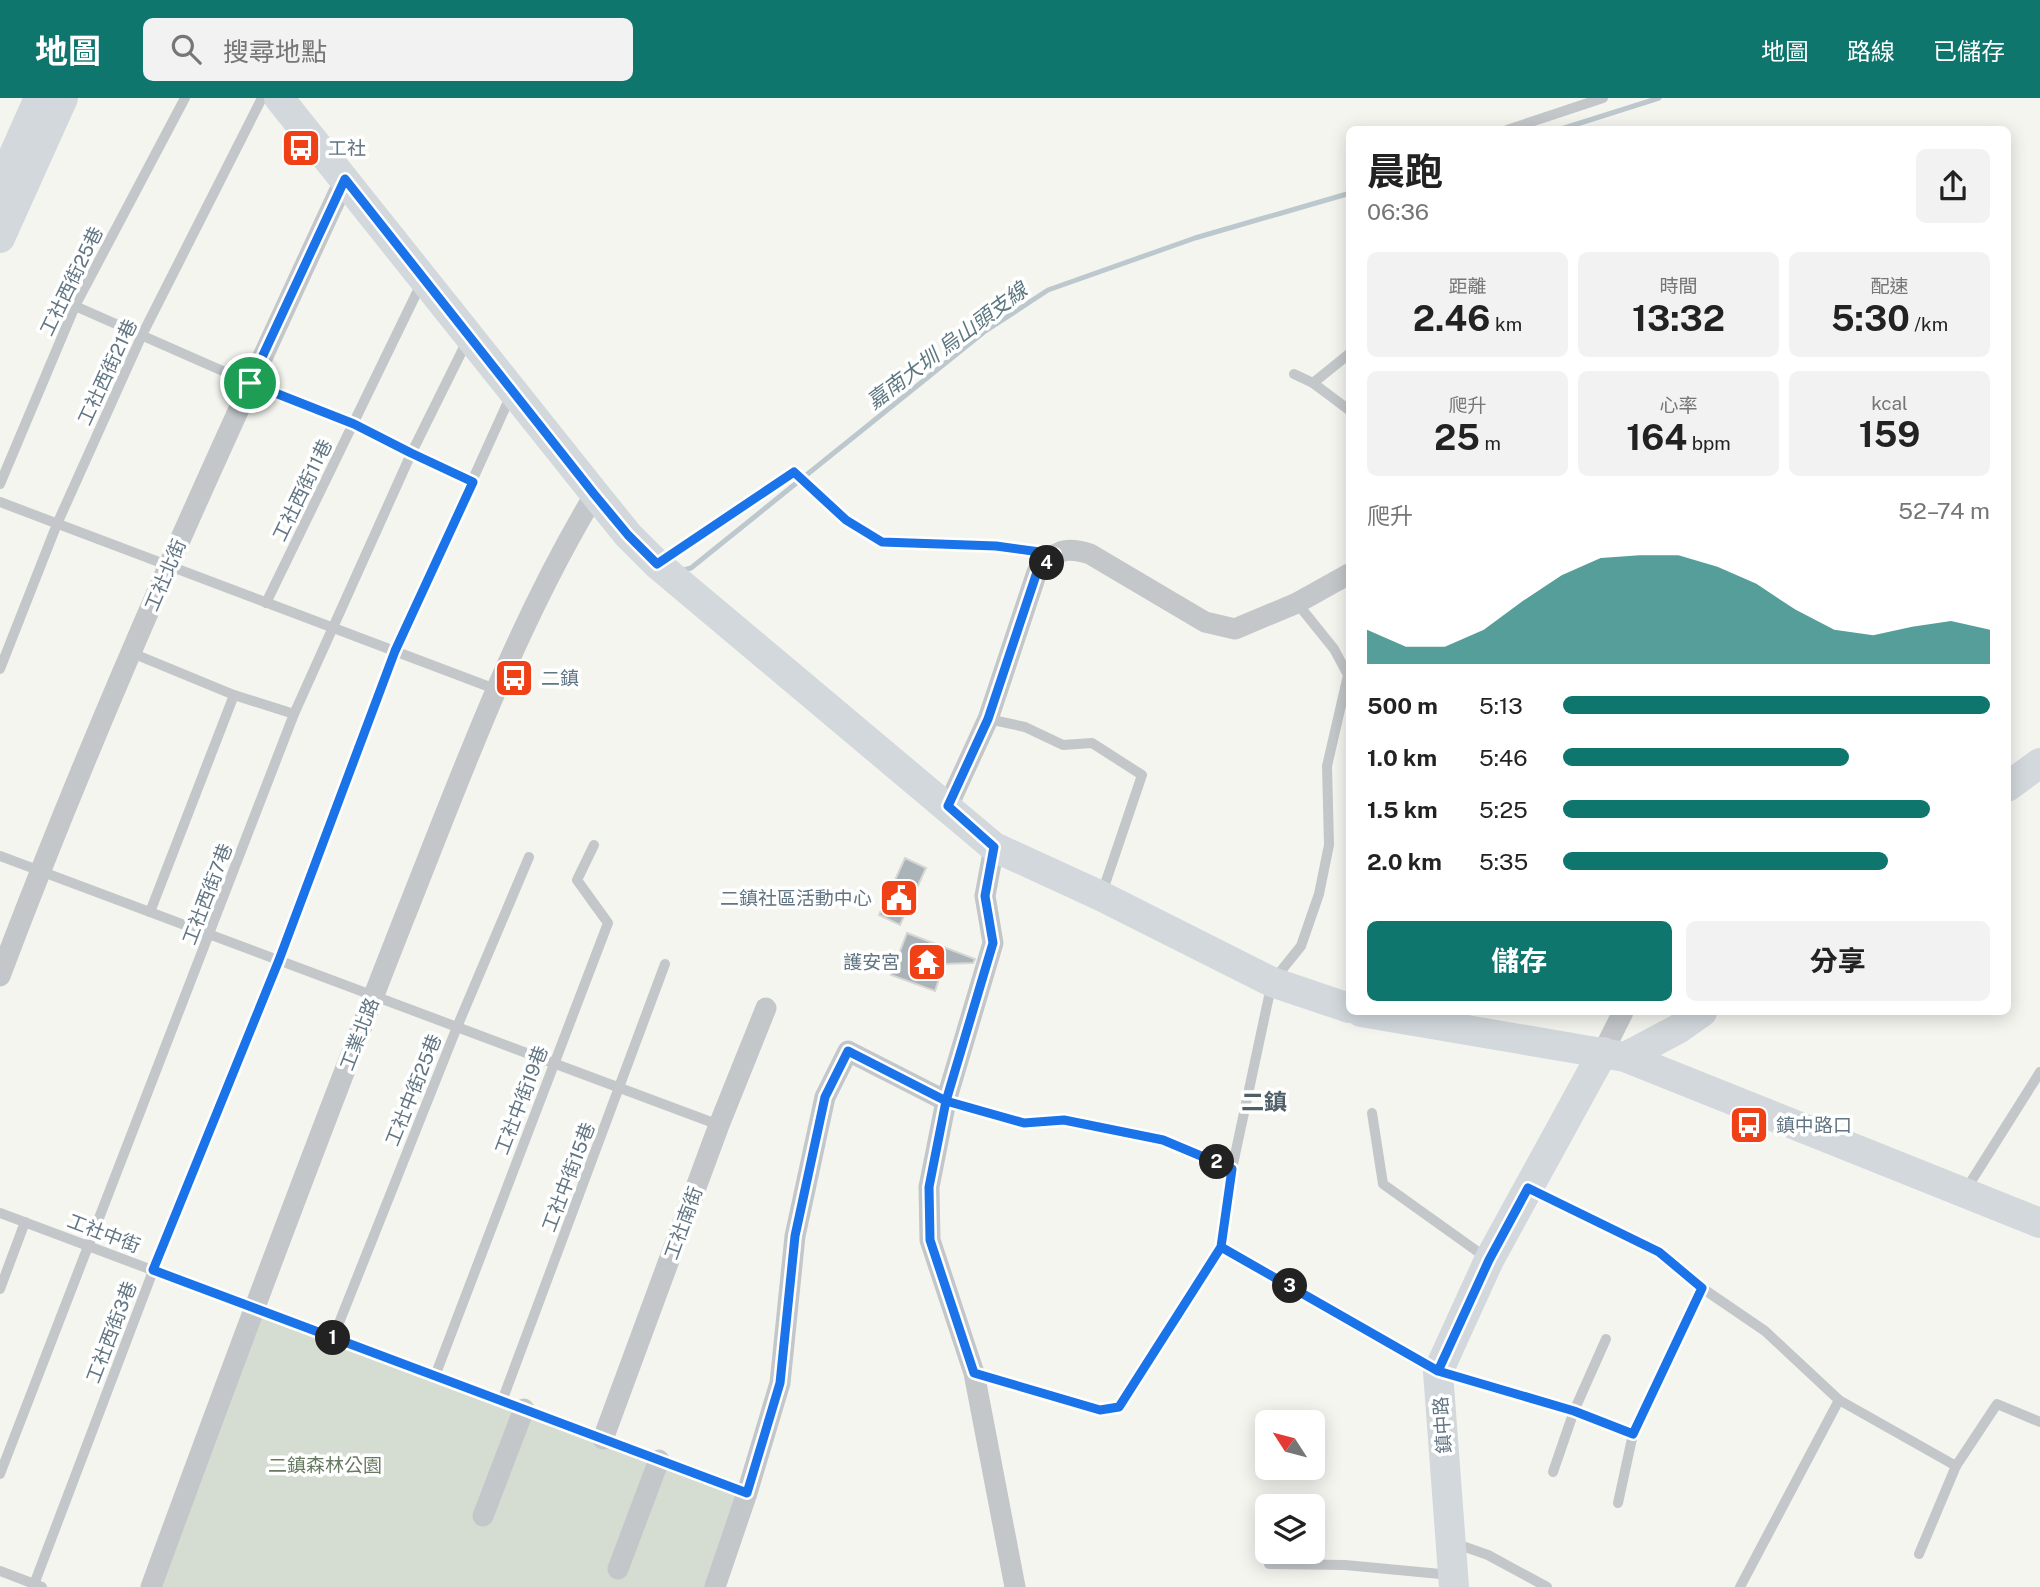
<!DOCTYPE html>
<html lang="zh-TW">
<meta charset="utf-8">
<style>
body{margin:0;font-family:"Public Sans","Noto Sans TC",sans-serif;background:#f2f2f2;color:#222;height:100vh;display:flex;flex-direction:column;font-size:26px;white-space:nowrap}
*{box-sizing:border-box;margin:0}
p{font-size:23px;color:#767676}
.icon{flex:none;width:38px;height:38px;fill:none;stroke:currentColor;stroke-width:2;stroke-linecap:round;stroke-linejoin:round}
.map{position:relative;flex:1;overflow:hidden}
.details{position:absolute;left:1346px;top:28px;width:665px;height:889px;display:flex;flex-direction:column;background:#fff;border-radius:10px;box-shadow:0 4px 18px #0003}
.details>*{flex:none}
.needle{width:46px;rotate:306deg}
.fabs{position:absolute;left:1255px;top:1312px;display:grid;gap:14px}
.fabs a{display:grid;place-items:center;width:70px;height:70px;border-radius:10px;background:#fff;box-shadow:0 4px 18px #0003;font-size:35px}
.pin{position:absolute;display:grid;place-items:center;width:60px;height:60px;color:#fff;margin:-30px;border:4px solid #fff;border-radius:50%;box-shadow:0 2px 7px #0007}
.km{position:absolute;width:35px;height:35px;margin:-18px;border-radius:50%;background:#222;color:#fff;font-size:19px;line-height:35px;text-align:center}
.round{display:grid;place-items:center;flex:none;width:74px;height:74px;border-radius:10px;background:#f2f2f2}
.headline{display:flex;align-items:center;justify-content:space-between;height:119px;padding:0 21px}
h1{font-size:38px;font-weight:700;line-height:52px}
.metrics{display:grid;grid-template-columns:repeat(3,1fr);gap:10px;height:119px;padding:7px 21px}
.metrics div{display:grid;align-content:center;border-radius:10px;background:#f2f2f2;text-align:center}
.metrics b{font-size:35px;font-weight:700}
.metrics small{font-size:19px;font-weight:400}
.metrics p{font-size:19px}
.chart{height:196px;padding:14px 21px}
.chart p{display:flex;justify-content:space-between}
.chart svg{width:100%;height:126px;margin-top:7px;fill:#0f766e;opacity:.7}
.cta{display:flex;gap:14px;margin-top:auto;padding:14px 21px}
.cta a{flex:1;height:80px;border-radius:10px;background:#0f766e;color:#fff;font-size:28px;font-weight:700;line-height:80px;text-align:center}
.cta a+a{background:#f2f2f2;color:#222}
ul{padding:0 21px;list-style:none;font-size:23px}
li{display:grid;grid-template-columns:112px 84px 1fr;align-items:center;height:52px}
li i{height:18px;border-radius:9px;background:#0f766e}
header{display:flex;align-items:center;gap:42px;box-sizing:border-box;height:98px;padding:0 35px;background:#0f766e;color:#fff}
header strong{font-size:33px}
nav{display:flex;gap:38px;margin-inline-start:auto;font-size:24px}
.search{width:490px;height:63px;background:#f2f2f2;display:flex;align-items:center;gap:18px;box-sizing:border-box;padding:0 24px;border-radius:10px;color:#767676;font-size:26px}
.map>svg:first-child{display:block}
</style>
<header>
<strong>地圖</strong>
<div class="search"><svg class="icon" aria-label="search" viewBox="0 0 24 24"><circle cx="10" cy="10" r="6"/><path d="M15 15l6 6"/></svg>搜尋地點</div>
<nav><a>地圖</a><a>路線</a><a>已儲存</a></nav>
</header>
<div class="map">
<svg width="2040" height="1489" viewBox="0 0 2040 1489">
<rect width="100%" height="100%" fill="#f5f5f0"/>
<!-- green -->
<polygon fill="#d5dcd1" points="254,1210 747,1395 712,1489 149,1489"/>
<g fill="none" stroke-linecap="round" stroke-linejoin="round">
<!-- stream -->
<g stroke="#bcc8cd" stroke-width="5">
<polyline points="1558,32 1659,0"/>
<polyline points="684,472 691,470 984,234 1048,192 1195,140 1347,96"/>
</g>
</g>
<!-- building -->
<g fill="#aab3b7" stroke="#d6d6d3" stroke-width="2">
<polygon points="905,760 926,770 900,827 879,817"/>
<polygon points="907,835 975,861 973,865 944,866 935,893 891,877"/>
</g>
<g fill="none" stroke-linecap="round" stroke-linejoin="round">
<!-- lane -->
<g stroke="#c3c7ca" stroke-width="10">
<polyline points="1507,32 1603,0"/>
<polyline points="75,208 250,285 354,326 411,356 473,384"/>
<polyline points="1294,276 1313,285 1349,256"/>
<polyline points="1313,285 1349,312"/>
<polyline points="0,386 75,208 185,0"/>
<polyline points="0,404 495,591"/>
<polyline points="660,464 794,374 846,422 882,444 996,448 1055,456"/>
<polyline points="266,505 421,186"/>
<polyline points="1297,505 1334,551 1348,577 1327,668 1329,747 1319,796 1301,848 1272,884 1232,1071 1221,1149 1438,1274 1574,1313 1633,1336"/>
<polyline points="132,555 234,597 294,616"/>
<polyline points="0,571 57,426 142,237 262,0"/>
<polyline points="988,621 1025,629 1063,647 1092,645 1142,677 1102,795"/>
<polyline points="0,758 719,1027"/>
<polyline points="150,814 234,597"/>
<polyline points="946,1003 1024,1025 1064,1022 1163,1042 1232,1071"/>
<polyline points="1372,1015 1383,1086 1488,1161"/>
<polyline points="1530,1091 1659,1154 1702,1190 1765,1233 1839,1302 1956,1368"/>
<polyline points="1965,1093 2040,974"/>
<polyline points="0,1115 747,1395"/>
<polyline points="0,1191 25,1124"/>
<polyline points="333,1240 457,929 529,759"/>
<polyline points="974,1275 1100,1312 1119,1309 1221,1149"/>
<polyline points="435,1278 608,825 577,782 594,747"/>
<polyline points="502,1303 665,866"/>
<polyline points="1553,1374 1574,1313 1606,1241"/>
<polyline points="0,1376 294,616 411,356 468,241"/>
<polyline points="1618,1405 1633,1336 1702,1190"/>
<polyline points="1454,1445 1488,1457 1547,1489"/>
<polyline points="1919,1456 1956,1368 1997,1306 2040,1324"/>
<polyline points="1269,1466 1345,1467 1451,1477"/>
<polyline points="0,1473 42,1489"/>
<polyline points="33,1489 153,1173 279,862 395,553 511,297"/>
<polyline points="1740,1489 1839,1302"/>
</g>
<!-- street -->
<g stroke="#c3c7ca" stroke-width="21">
<path d="M948,708L988,621L1037,474C1057,454 1061,447 1090,456L1205,524L1235,531L1297,505L1349,476"/>
<polyline points="994,749 985,798 993,845 946,1003 929,1089 930,1142 974,1275 1015,1489"/>
<path d="M0,878C102,607 223,343 345,81"/>
<polyline points="1603,954 1623,914"/>
<polyline points="603,1341 719,1027 766,910"/>
<polyline points="483,1418 524,1311"/>
<polyline points="618,1471 659,1362"/>
<path d="M151,1489C233,1266 316,1044 403,823C461,678 514,530 595,396"/>
<polyline points="715,1489 747,1395 780,1285 795,1138 825,999 848,953 946,1003"/>
</g>
<!-- secondary -->
<g stroke="#d2d8dc" stroke-width="30">
<polyline points="279,0 595,396 628,437 657,466 994,749 1101,798 1272,884 1349,910"/>
<polyline points="0,88 39,0"/>
<polyline points="0,140 63,0"/>
<polyline points="2007,689 2040,665"/>
<polyline points="1361,914 1625,959 2040,1125"/>
<polyline points="1625,959 1678,931 1702,914"/>
<polyline points="1454,1489 1438,1274 1489,1162 1603,954"/>
</g>
</g>
<g fill="none" stroke-linecap="round" stroke-linejoin="round">
<!-- route casing -->
<g stroke="#fff" stroke-width="14">
<polyline id="route" points="250,285 354,326 411,355 473,384 395,553 279,862 153,1172 747,1395 780,1285 795,1138 825,999 848,953 946,1003 1024,1025 1064,1022 1163,1042 1232,1071 1221,1149 1438,1273 1489,1162 1528,1090 1659,1154 1702,1190 1633,1336 1574,1313 1438,1273 1221,1149 1119,1309 1100,1312 974,1275 930,1142 929,1089 946,1003 993,845 985,798 994,749 948,708 988,621 1037,474 1055,456 996,448 882,444 846,422 794,374 657,466 628,437 594,396 345,81 250,285"/>
</g>
<!-- route -->
<use href="#route" stroke="#1a73e8" stroke-width="9"/>
</g>
<!-- icons -->
<defs>
<g id="bus-square" transform="scale(2.0125)"><rect x="-9" y="-9" width="18" height="18" rx="4" fill="#ef4016" stroke="#fff"/><path d="M-5-6H5V4H4V6H2V4H-2V6H-4V4H-5ZM-3.5-4V0h7V-4ZM-3.5 1.2v1.5H-2V1.2ZM2 1.2v1.5H3.5V1.2Z" fill="#fff"/></g>
<g id="civic-square" transform="scale(2.0125)"><rect x="-9" y="-9" width="18" height="18" rx="4" fill="#ef4016" stroke="#fff"/><path d="M-.6-6.5H3V-4.5H.6V-3L4-1V1h2V6H-6V1h2V-1L-.6-3ZM-1.2 2.5V6h2.4V2.5Z" fill="#fff"/></g>
<g id="temple-square" transform="scale(2.0125)"><rect x="-9" y="-9" width="18" height="18" rx="4" fill="#ef4016" stroke="#fff"/><path d="M0-6L5-2H3V0L6.5 2.5H4V6H1.5V3h-3V6H-4V2.5H-6.5L-3 0V-2H-5Z" fill="#fff"/></g>
</defs>
<g fill-rule="evenodd">
<use href="#bus-square" x="301" y="50"/>
<use href="#bus-square" x="514" y="580"/>
<use href="#civic-square" x="899" y="800"/>
<use href="#temple-square" x="927" y="864"/>
<use href="#bus-square" x="1749" y="1027"/>
</g>
<g text-anchor="middle" stroke-width="7" stroke-linejoin="round" paint-order="stroke">
<!-- poi labels -->
<g font-size="19" fill="#617583" stroke="#fff" text-anchor="start">
<text x="328" y="57">工社</text>
<text x="541" y="587">二鎮</text>
<text x="872" y="807" text-anchor="end">二鎮社區活動中心</text>
<text x="900" y="871" text-anchor="end">護安宮</text>
<text x="1776" y="1034">鎮中路口</text>
</g>
<!-- street labels -->
<g font-size="19" fill="#617583" stroke="#fff">
<text transform="translate(71 183) rotate(-64)" y="7">工社西街25巷</text>
<text transform="translate(107 274) rotate(-65)" y="7">工社西街21巷</text>
<text transform="translate(302 392) rotate(-64)" y="7">工社西街11巷</text>
<text transform="translate(165 477) rotate(-67)" y="7">工社北街</text>
<text transform="translate(207 796) rotate(-69)" y="7">工社西街7巷</text>
<text transform="translate(359 936) rotate(-69)" y="7">工業北路</text>
<text transform="translate(413 992) rotate(-68)" y="7">工社中街25巷</text>
<text transform="translate(521 1002) rotate(-69)" y="7">工社中街19巷</text>
<text transform="translate(568 1079) rotate(-69)" y="7">工社中街15巷</text>
<text transform="translate(683 1125) rotate(-70)" y="7">工社南街</text>
<text transform="translate(104 1135) rotate(21)" y="7">工社中街</text>
<text transform="translate(111 1234) rotate(-69)" y="7">工社西街3巷</text>
<text transform="translate(1442 1327) rotate(-94)" y="7">鎮中路</text>
</g>
<!-- park labels -->
<g font-size="19" fill="#677a61" stroke="#fff">
<text x="325" y="1374">二鎮森林公園</text>
</g>
<!-- water labels -->
<g font-size="21" font-style="italic" fill="#5d7881" stroke="#fff">
<text transform="translate(947 248) rotate(-37)" y="7">嘉南大圳 烏山頭支線</text>
</g>
<!-- quarter labels -->
<g font-size="23" font-weight="bold" fill="#505e68" stroke="#fff">
<text x="1264" y="1012">二鎮</text>
</g>
</g>
</svg>
<div class="fabs">
<a><svg class="needle" viewBox="-14 -14 28 28"><path d="M0-13l5 13h-10z" fill="#e53935"/><path d="M0 13l5-13h-10z" fill="#767676"/></svg></a>
<a><svg class="icon" aria-label="layers" viewBox="0 0 24 24"><path d="M12 4l9 5-9 5-9-5zM3 14l9 5 9-5"/></svg></a>
</div>
<div class="pin" style="left:250px;top:285px;background:#1e9e55"><svg class="icon" aria-label="arrive" viewBox="0 0 24 24"><path d="M6 21V4h12l-3 4 3 4H6"/></svg></div>
<b class="km" style="left:333px;top:1240px">1</b>
<b class="km" style="left:1217px;top:1064px">2</b>
<b class="km" style="left:1290px;top:1188px">3</b>
<b class="km" style="left:1047px;top:465px">4</b>
<section class="details">
<div class="headline"><div><h1>晨跑</h1><p>06:36</p></div><a class="round"><svg class="icon" aria-label="share" viewBox="0 0 24 24"><path d="M12 15V3M7 8l5-5 5 5M5 13v7h14v-7"/></svg></a></div>
<div class="metrics">
<div><p>距離</p><b>2.46<small> km</small></b></div>
<div><p>時間</p><b>13:32</b></div>
<div><p>配速</p><b>5:30<small> /km</small></b></div>
</div>
<div class="metrics">
<div><p>爬升</p><b>25<small> m</small></b></div>
<div><p>心率</p><b>164<small> bpm</small></b></div>
<div><p>kcal</p><b>159</b></div>
</div>
<div class="chart"><p><span>爬升</span>52–74 m</p>
<svg viewBox="0 0 160 44" preserveAspectRatio="none"><path d="M0 44V32L10 38L20 38L30 32L40 22L50 13L60 7L70 6L80 6L90 10L100 16L110 25L120 32L130 34L140 31L150 29L160 32V44z"/></svg>
</div>
<ul>
<li><b>500 m</b>5:13<i style="width:100%"></i></li>
<li><b>1.0 km</b>5:46<i style="width:67%"></i></li>
<li><b>1.5 km</b>5:25<i style="width:86%"></i></li>
<li><b>2.0 km</b>5:35<i style="width:76%"></i></li>
</ul>
<div class="cta"><a>儲存</a><a>分享</a></div>
</section>
</div>
